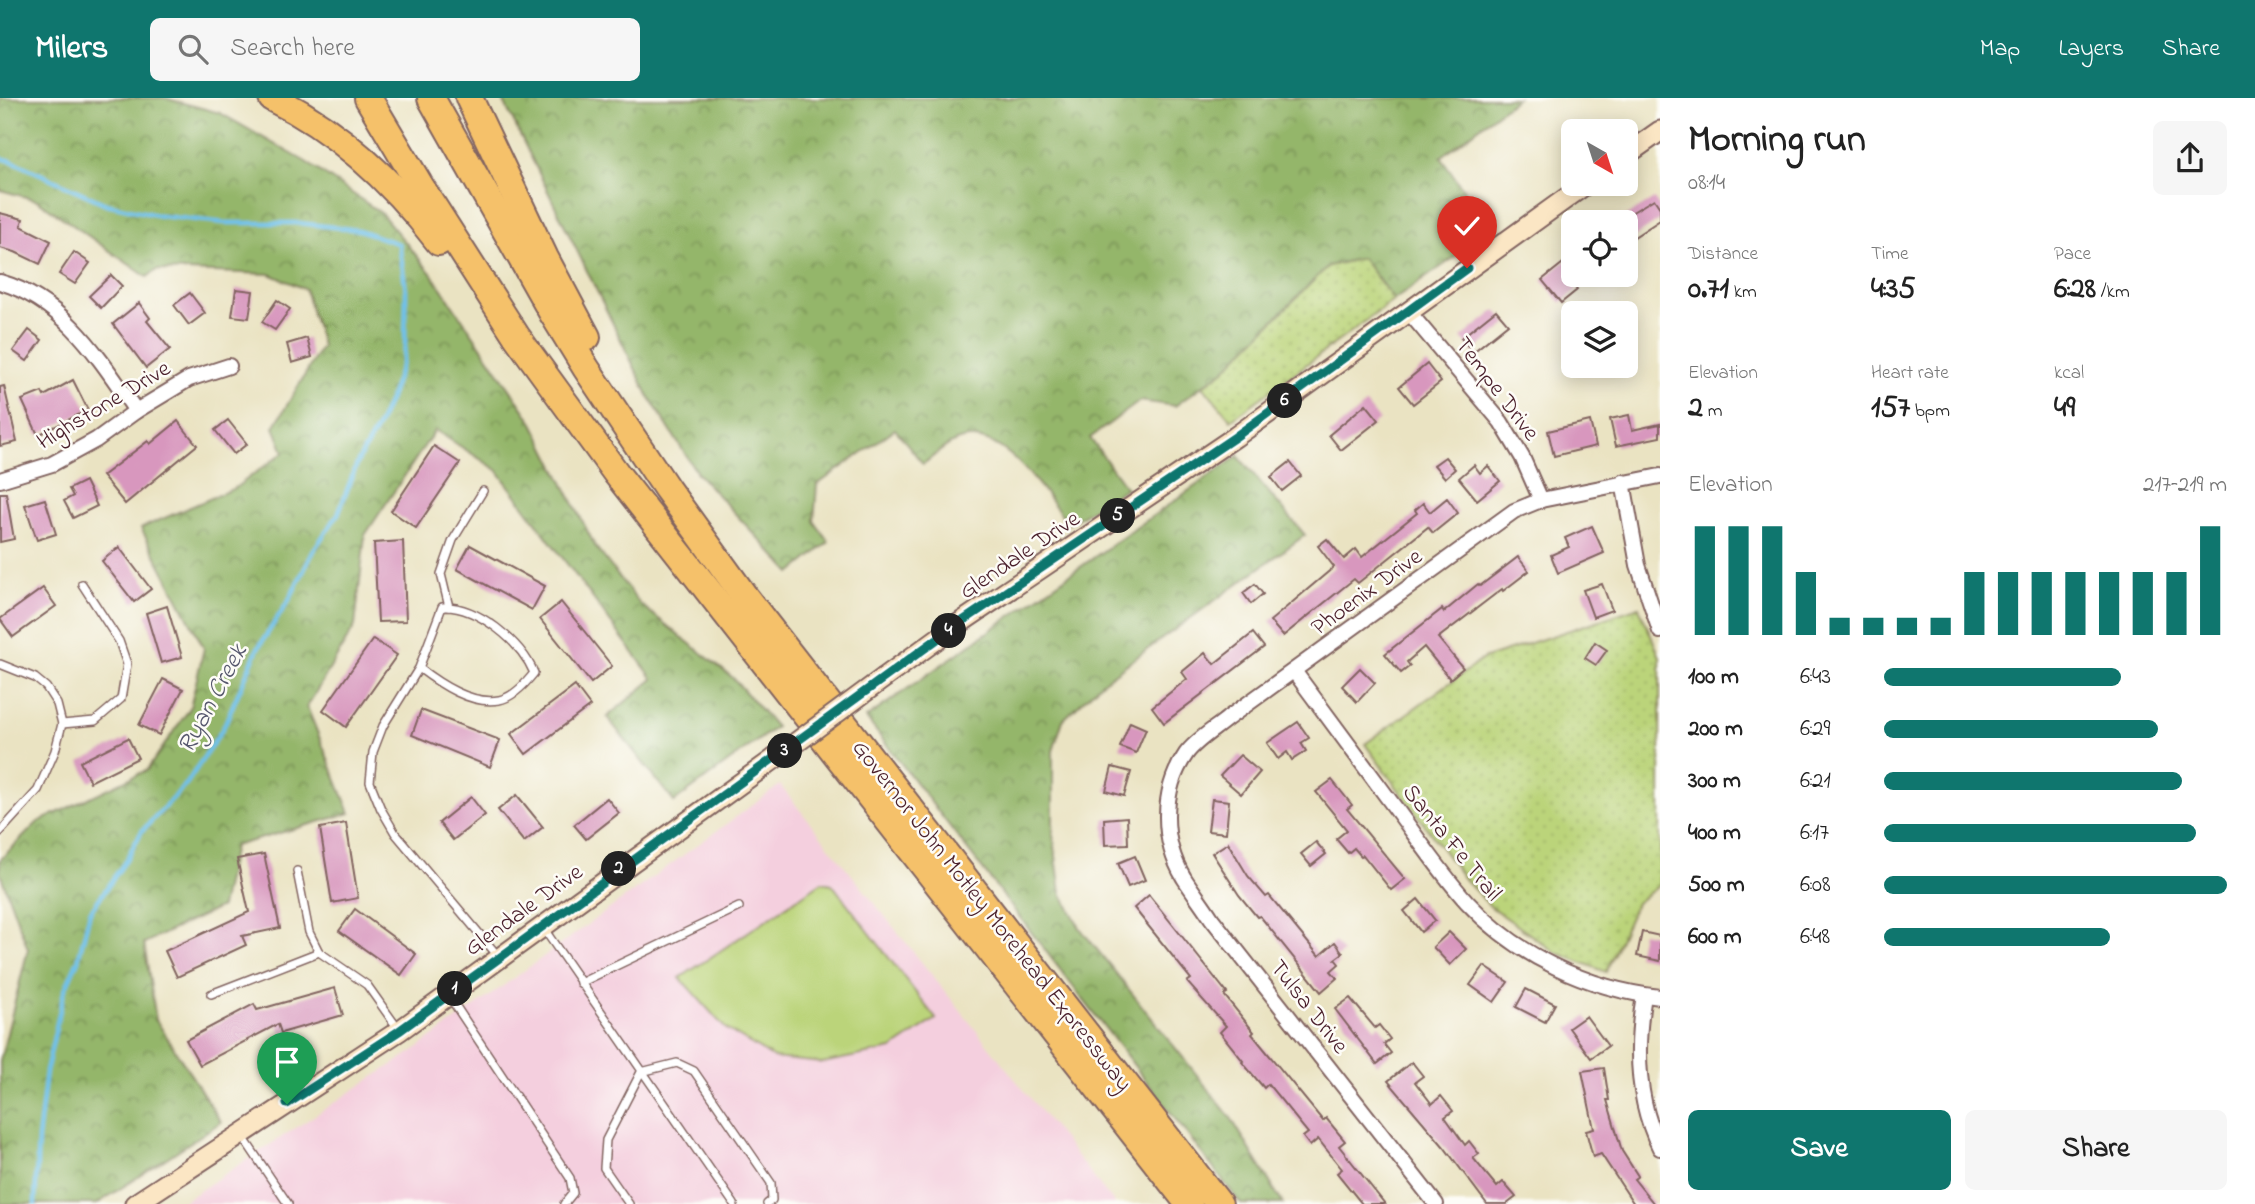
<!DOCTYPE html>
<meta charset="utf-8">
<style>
body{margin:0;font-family:"Indie Flower",sans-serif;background:#f6f6f6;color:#222;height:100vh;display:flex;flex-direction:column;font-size:26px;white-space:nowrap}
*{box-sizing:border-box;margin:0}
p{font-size:23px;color:#767676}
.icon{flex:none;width:38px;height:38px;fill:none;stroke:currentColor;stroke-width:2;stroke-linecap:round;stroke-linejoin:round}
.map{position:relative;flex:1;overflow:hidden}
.sheet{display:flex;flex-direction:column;background:#fff;width:595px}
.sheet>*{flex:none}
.needle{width:46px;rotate:141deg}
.tools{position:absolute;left:1561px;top:21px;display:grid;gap:14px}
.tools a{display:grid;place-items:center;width:77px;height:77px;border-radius:10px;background:#fff;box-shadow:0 4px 18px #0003;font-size:35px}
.pin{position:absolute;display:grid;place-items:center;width:60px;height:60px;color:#fff;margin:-72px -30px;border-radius:50% 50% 50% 0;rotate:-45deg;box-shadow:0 0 7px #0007}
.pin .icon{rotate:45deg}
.km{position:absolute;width:35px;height:35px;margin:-18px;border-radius:50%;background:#222;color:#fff;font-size:19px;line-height:35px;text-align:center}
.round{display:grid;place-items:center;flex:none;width:74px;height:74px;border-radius:10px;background:#f6f6f6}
.summary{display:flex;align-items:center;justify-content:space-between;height:119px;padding:0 28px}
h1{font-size:38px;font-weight:700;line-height:52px}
.figures{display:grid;grid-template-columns:repeat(3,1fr);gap:10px;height:119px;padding:7px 28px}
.figures div{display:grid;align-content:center}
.figures b{font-size:30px;font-weight:700}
.figures small{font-size:19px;font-weight:400}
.figures p{font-size:19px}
.chart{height:196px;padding:14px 28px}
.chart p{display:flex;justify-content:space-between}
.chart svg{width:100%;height:126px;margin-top:7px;stroke:#0f766e;stroke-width:6}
.button{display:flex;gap:14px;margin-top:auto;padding:14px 28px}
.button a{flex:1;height:80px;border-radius:10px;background:#0f766e;color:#fff;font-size:28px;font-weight:700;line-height:80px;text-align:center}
.button a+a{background:#f6f6f6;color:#222}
ul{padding:0 28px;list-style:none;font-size:23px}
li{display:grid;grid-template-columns:112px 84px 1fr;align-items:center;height:52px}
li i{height:18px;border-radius:9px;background:#0f766e}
header{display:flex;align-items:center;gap:42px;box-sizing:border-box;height:98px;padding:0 35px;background:#0f766e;color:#fff}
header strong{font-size:33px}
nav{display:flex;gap:38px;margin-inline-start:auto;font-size:24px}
.search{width:490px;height:63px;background:#f6f6f6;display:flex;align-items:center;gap:18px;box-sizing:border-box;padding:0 24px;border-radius:10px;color:#767676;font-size:26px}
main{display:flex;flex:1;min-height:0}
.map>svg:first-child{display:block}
</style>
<header>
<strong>Milers</strong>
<div class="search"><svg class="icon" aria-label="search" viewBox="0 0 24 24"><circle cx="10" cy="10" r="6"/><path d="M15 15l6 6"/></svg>Search here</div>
<nav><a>Map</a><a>Layers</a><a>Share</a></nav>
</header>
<main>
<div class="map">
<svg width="1660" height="1106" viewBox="0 0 1660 1106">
<defs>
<pattern id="green-dots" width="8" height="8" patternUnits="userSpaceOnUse" patternTransform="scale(1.75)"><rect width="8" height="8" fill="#bbd47a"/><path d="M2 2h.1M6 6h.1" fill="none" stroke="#a2b66a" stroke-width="1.8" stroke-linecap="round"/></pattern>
<pattern id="forest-crowns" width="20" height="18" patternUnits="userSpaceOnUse" patternTransform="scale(1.75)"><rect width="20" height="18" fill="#94b66a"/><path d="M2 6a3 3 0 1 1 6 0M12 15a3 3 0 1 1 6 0" fill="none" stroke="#7b9357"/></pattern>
</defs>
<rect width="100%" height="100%" fill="#fdfcf7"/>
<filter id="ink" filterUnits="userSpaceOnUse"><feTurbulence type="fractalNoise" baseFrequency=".0143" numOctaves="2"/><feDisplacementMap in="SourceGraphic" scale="14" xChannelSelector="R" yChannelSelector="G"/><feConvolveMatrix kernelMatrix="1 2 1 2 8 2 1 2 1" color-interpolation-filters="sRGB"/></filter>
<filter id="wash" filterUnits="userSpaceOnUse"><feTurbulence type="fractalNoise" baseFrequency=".00686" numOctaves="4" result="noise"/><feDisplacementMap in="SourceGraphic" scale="28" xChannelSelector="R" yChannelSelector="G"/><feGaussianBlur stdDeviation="1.57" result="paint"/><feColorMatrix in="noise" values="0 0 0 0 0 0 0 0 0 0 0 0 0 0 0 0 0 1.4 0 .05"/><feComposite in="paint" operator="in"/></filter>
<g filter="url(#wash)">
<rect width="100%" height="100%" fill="#eae3c2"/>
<!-- built -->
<polygon fill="#f4cfde" points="780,687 1115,1106 179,1106 415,952"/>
<!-- green -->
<g fill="url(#green-dots)" stroke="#827a52" stroke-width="2">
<polygon points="1362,160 1394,202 1231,322 1203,288 1224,272 1328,168"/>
<polygon points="1639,509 1660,559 1660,787 1636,805 1606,874 1555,854 1491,809 1465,782 1365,646 1483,561"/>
</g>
<!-- forest -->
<g fill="url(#forest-crowns)" stroke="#6f6a4a" stroke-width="2">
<polygon points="0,0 165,0 220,15 306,64 381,115 431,175 533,325 595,448 640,506 733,580 776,629 674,704 607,619 653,581 497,372 435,332 365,437 355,528 307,609 350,715 234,748 221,809 144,845 156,922 221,1024 97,1106 0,1106 0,963 28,851 0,775 0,762 38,724 147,672 190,610 204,550 141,430 235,390 284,354 274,329 322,248 305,191 270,176 157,172 147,179 37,102 0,92"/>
<path d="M502,0H1517L1441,59L1492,133L1394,202L1362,160L1328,168L1224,272L1175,308L1140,303L1090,340L1126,390L1069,426C1044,396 1001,322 954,344C943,349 933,359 923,366L895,331L817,387L814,423L829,444L791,475L697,375L648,297Z"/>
<polygon points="1238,358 1305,437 1101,585 1063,622 1053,653 1053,736 1061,795 1080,830 1231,1020 1283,1106 1241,1106 866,620"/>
</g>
<!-- pitch -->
<polygon fill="#bbd47a" stroke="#827a52" stroke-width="2" points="822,784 832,786 936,921 892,951 822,965 774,960 725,930 680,880"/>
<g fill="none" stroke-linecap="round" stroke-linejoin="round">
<!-- stream -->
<polyline stroke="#6fc1eb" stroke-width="4.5" points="0,60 12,63 106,106 161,118 225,125 299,125 359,132 399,146 406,192 405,248 402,265 390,300 377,330 358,363 338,416 315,450 289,502 258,550 223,630 187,685 142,733 124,765 90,814 78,862 64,894 46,974 38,1041 35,1106"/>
</g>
<g id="blocks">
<!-- building -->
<g fill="#d897be">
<polygon points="1654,101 1660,110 1660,122 1631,141 1626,133 1626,118"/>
<polygon points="0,115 23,121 21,128 51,143 40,166 15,154 0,150"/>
<polygon points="74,154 90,165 75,186 59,176"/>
<polygon points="1573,157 1573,183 1571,184 1577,192 1561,205 1542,182"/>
<polygon points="111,177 122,188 101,210 89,198"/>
<polygon points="236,191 253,193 249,220 232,218"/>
<polygon points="190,195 205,215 189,227 174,207"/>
<polygon points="277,202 290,211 275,232 262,224"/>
<polygon points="139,205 150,220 147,223 170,251 146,270 113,226"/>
<polygon points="1496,212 1508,226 1473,254 1461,240"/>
<polygon points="29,232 42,242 27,263 13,253"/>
<polygon points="307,240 312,259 292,265 287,246"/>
<polygon points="1427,266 1441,284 1413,306 1399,289"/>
<polygon points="73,282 88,312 38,337 22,302 42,294 44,298"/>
<polygon points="4,288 17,344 0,348 0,289"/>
<polygon points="1366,306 1379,322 1341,352 1329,337"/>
<polygon points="1629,317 1632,332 1660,326 1660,339 1616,348 1610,321"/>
<polygon points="228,322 247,346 234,356 215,332"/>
<polygon points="178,323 197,347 125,406 102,378 148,343 150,346"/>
<polygon points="1590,323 1596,348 1554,358 1548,333"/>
<polygon points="434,348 460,365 416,430 391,413"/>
<polygon points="1445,359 1455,371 1445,380 1434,367"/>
<polygon points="1290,364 1301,378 1282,393 1271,379"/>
<polygon points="1474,367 1480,375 1488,368 1500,383 1477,402 1459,380"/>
<polygon points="85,383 97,408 73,420 64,403 73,398 69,391"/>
<polygon points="0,395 6,395 14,441 0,444"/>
<polygon points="1447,400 1458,415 1433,435 1428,429 1358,485 1354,481 1283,538 1270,523 1334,469 1318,448 1327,441 1344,461 1356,451 1362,459 1417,415 1415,412 1423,405 1430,414"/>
<polygon points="45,401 56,436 37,442 25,407"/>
<polygon points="1592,428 1604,455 1558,475 1551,457 1569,449 1565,440"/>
<polygon points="403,443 406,523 378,524 374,445"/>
<polygon points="470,447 545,488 532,512 457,471"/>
<polygon points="119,449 151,491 134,504 102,463"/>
<polygon points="1518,459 1529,473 1503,493 1502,491 1438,540 1463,570 1450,581 1424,549 1407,564 1410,568 1401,575 1385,556 1442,511 1444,514 1478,486 1480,488"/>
<polygon points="1255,486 1263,496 1251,506 1243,495"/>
<polygon points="1602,486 1612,512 1593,519 1583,492"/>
<polygon points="43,490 56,508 13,539 0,521"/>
<polygon points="561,504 612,568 591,585 540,521"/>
<polygon points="167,508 182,559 161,565 146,515"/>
<polygon points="1253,535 1264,549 1164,625 1152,609 1187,581 1182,574 1205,555 1214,566"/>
<polygon points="373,541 397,557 346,629 323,612"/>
<polygon points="1595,544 1607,552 1596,567 1585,560"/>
<polygon points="1360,570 1375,585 1357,604 1342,588"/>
<polygon points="163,581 183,591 159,637 139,627"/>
<polygon points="575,588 590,608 526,656 511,636"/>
<polygon points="421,612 500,642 490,669 412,637"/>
<polygon points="1130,624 1146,631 1136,655 1120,649"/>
<polygon points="1298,624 1309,640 1301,645 1306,653 1292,662 1287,654 1278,661 1267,645"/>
<polygon points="128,640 138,660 90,684 80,664"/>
<polygon points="1240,657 1260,674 1241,696 1220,678"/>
<polygon points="1112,669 1131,674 1124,698 1106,693"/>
<polygon points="1332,682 1352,707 1347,711 1405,781 1391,792 1363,757 1361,758 1354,750 1348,755 1336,741 1347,732 1316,694"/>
<polygon points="517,697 543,729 524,744 498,712"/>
<polygon points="471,699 485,717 453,742 439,725"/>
<polygon points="607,700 619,715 586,741 574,727"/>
<polygon points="1212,701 1229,703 1226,735 1208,733"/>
<polygon points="1127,719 1128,746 1105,747 1104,721"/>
<polygon points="346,725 358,800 332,805 320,730"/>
<polygon points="1316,744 1326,756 1311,768 1301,756"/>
<polygon points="1228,745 1248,778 1266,799 1269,797 1319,858 1335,844 1343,855 1335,861 1339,866 1331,873 1337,880 1321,894 1260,818 1257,819 1239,797 1212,755"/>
<polygon points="264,756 280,830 242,838 246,847 177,879 165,853 249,814 237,761"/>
<polygon points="1135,758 1145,782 1128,789 1118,765"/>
<polygon points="1149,797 1227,895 1224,897 1254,934 1252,936 1323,1023 1326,1020 1345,1043 1339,1048 1385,1106 1362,1106 1337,1075 1342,1071 1318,1041 1310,1048 1303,1039 1308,1035 1268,986 1264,990 1242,964 1243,963 1220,934 1226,928 1187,884 1191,881 1134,810"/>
<polygon points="1418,801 1435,822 1421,834 1404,813"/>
<polygon points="355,811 416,856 401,877 339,833"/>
<polygon points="1449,834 1466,851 1450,867 1433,849"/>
<polygon points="1642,834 1660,838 1660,863 1637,858"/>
<polygon points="1484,868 1508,884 1494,904 1470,887"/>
<polygon points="335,890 343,917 281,935 278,926 200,967 186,942 254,906 257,912"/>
<polygon points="1526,891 1555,906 1545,924 1516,909"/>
<polygon points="1350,900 1375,930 1379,927 1390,941 1384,946 1391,955 1377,966 1335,911"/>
<polygon points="1586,918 1608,948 1591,960 1569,930"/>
<polygon points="1412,964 1423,978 1415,984 1432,1006 1441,998 1453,1013 1445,1019 1465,1047 1469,1043 1479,1056 1473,1060 1497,1089 1503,1084 1516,1099 1507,1106 1487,1106 1444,1049 1388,983"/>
<polygon points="1604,970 1609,1002 1607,1002 1622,1053 1638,1078 1634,1081 1654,1106 1634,1106 1601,1056 1593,1059 1586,1033 1594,1031 1582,973"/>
</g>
</g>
</g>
<g filter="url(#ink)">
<use href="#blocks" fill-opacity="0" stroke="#826460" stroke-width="2"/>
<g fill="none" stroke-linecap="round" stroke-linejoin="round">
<!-- lane casing -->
<g stroke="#826460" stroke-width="10">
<g id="lane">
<polyline points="449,509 441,476 453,442 483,393"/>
<polyline points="0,566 35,580 46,589 57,606 62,626 55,653 38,692 0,734"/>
<path d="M419,570C440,586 471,607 499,602C512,600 526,585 534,575C521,544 477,507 442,509L419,570L383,628L373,654L370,684L381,711L395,735L498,858"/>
<polyline points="62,626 95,623 121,601 127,566 119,543 82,486"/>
<polyline points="297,773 309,834 319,854"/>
<polyline points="544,831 734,1106"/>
<polyline points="580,885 739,809"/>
<polyline points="211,896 319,854 367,887 399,932"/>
<polyline points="449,898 570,1080 573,1095 564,1106"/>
<polyline points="243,1039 288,1106"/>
<polyline points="629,1106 604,1070 606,1042 641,974 677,965 694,973 771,1085 772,1102 767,1106"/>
</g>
</g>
<!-- street casing -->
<g stroke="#826460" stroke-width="18">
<g id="street">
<path d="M0,184C65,203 99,260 136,313"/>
<polyline points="1408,213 1501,324 1522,359 1541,402"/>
<polyline points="0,382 52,366 96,342 136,313 189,281 229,268"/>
<polyline points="1623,384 1638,467 1660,533"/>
<path d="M1294,573C1328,619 1362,665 1396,711C1419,742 1441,775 1467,804C1517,858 1588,891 1660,899"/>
<path d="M1644,897C1635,950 1636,1002 1660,1050"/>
<path d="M1436,1106L1212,821C1203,807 1193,794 1184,780C1161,742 1161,692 1186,656C1196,642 1215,631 1228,620L1514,413L1541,402L1660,378"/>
</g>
</g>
<!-- secondary casing -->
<g stroke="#826460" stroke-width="23">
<g id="secondary">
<polyline points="1626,57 1660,33"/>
<polyline points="885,579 951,531 1235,339 1586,86"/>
<polyline points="135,1106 399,933 774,661"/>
</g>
</g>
<!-- highway casing -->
<g stroke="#826460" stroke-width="30">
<g id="highway">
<path d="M272,0C338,32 394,85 439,144"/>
<polyline points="368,0 419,86 517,239 616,375 1189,1106"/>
<polyline points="431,0 553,216 586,270 667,391 745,499 1219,1106"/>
<polyline points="469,0 545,160 587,239"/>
</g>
</g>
<!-- lane -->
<use href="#lane" stroke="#fff" stroke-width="7"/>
<!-- street -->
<use href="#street" stroke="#fff" stroke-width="14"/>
<!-- secondary -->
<use href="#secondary" stroke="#fbe6c4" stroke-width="19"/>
<!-- highway -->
<use href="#highway" stroke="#f5c16b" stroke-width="26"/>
<!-- secondary-bridge casing -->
<g stroke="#826460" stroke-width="23" stroke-linecap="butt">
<polyline id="secondary-bridge" points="774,661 885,579"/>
</g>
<!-- secondary-bridge -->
<use href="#secondary-bridge" stroke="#fbe6c4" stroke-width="19"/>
</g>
</g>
<g fill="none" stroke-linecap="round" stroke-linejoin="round" filter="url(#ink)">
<!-- route casing -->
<g stroke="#fff" stroke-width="14">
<polyline id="route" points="287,1006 399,933 951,531 1235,339 1467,170"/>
</g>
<!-- route -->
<use href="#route" stroke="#0f766e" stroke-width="9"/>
</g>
<g text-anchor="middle" stroke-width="5" stroke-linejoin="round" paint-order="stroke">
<!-- street labels -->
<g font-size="24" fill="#4a1f2b" stroke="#fdfcf7">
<text transform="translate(1498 290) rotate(53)" y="8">Tempe Drive</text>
<text transform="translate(103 306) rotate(-31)" y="8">Highstone Drive</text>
<text transform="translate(1019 456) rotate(-34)" y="8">Glendale Drive</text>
<text transform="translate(1366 493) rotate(-36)" y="8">Phoenix Drive</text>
<text transform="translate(1453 744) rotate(51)" y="8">Santa Fe Trail</text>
<text transform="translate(523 811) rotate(-36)" y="8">Glendale Drive</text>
<text transform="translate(993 817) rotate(52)" y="8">Governor John Motley Morehead Expressway</text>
<text transform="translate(1310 908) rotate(52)" y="8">Tulsa Drive</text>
</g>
<!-- water labels -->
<g font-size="26" font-style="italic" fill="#57586e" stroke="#fdfcf7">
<text transform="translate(211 600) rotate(-62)" y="9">Ryan Creek</text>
</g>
</g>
</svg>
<div class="tools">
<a><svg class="needle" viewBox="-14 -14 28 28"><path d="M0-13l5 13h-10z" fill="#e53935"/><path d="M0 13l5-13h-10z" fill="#767676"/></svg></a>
<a><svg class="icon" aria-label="locate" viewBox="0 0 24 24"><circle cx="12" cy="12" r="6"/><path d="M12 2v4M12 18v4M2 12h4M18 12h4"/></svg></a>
<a><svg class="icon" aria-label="layers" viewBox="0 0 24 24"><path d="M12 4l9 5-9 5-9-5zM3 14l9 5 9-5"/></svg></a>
</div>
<div class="pin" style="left:287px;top:1006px;background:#1e9e55"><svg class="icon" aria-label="arrive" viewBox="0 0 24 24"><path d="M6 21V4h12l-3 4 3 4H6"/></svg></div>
<div class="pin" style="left:1467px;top:170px;background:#d93025"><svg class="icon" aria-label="check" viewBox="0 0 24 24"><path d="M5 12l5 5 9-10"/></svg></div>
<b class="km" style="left:455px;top:891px">1</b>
<b class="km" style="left:619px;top:771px">2</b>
<b class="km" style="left:785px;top:653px">3</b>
<b class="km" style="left:949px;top:533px">4</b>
<b class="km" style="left:1118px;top:418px">5</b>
<b class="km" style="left:1285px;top:303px">6</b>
</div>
<section class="sheet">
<div class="summary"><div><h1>Morning run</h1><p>08:14</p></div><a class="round"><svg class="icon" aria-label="share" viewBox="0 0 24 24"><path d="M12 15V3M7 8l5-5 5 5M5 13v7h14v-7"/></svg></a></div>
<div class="figures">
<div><p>Distance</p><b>0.71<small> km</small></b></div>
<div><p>Time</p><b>4:35</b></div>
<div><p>Pace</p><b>6:28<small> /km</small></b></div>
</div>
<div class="figures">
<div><p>Elevation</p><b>2<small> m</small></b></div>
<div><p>Heart rate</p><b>157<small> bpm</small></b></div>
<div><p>kcal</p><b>49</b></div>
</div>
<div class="chart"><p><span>Elevation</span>217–219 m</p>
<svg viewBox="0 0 160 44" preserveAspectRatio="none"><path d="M5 44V6M15 44V6M25 44V6M35 44V22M45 44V38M55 44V38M65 44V38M75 44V38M85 44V22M95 44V22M105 44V22M115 44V22M125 44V22M135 44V22M145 44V22M155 44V6"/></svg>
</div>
<ul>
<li><b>100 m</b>6:43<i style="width:69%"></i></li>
<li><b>200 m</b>6:29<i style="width:80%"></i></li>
<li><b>300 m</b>6:21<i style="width:87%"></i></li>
<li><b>400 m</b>6:17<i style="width:91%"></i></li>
<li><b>500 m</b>6:08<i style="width:100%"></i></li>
<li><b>600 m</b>6:48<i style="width:66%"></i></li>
</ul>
<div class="button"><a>Save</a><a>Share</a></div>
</section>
</main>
